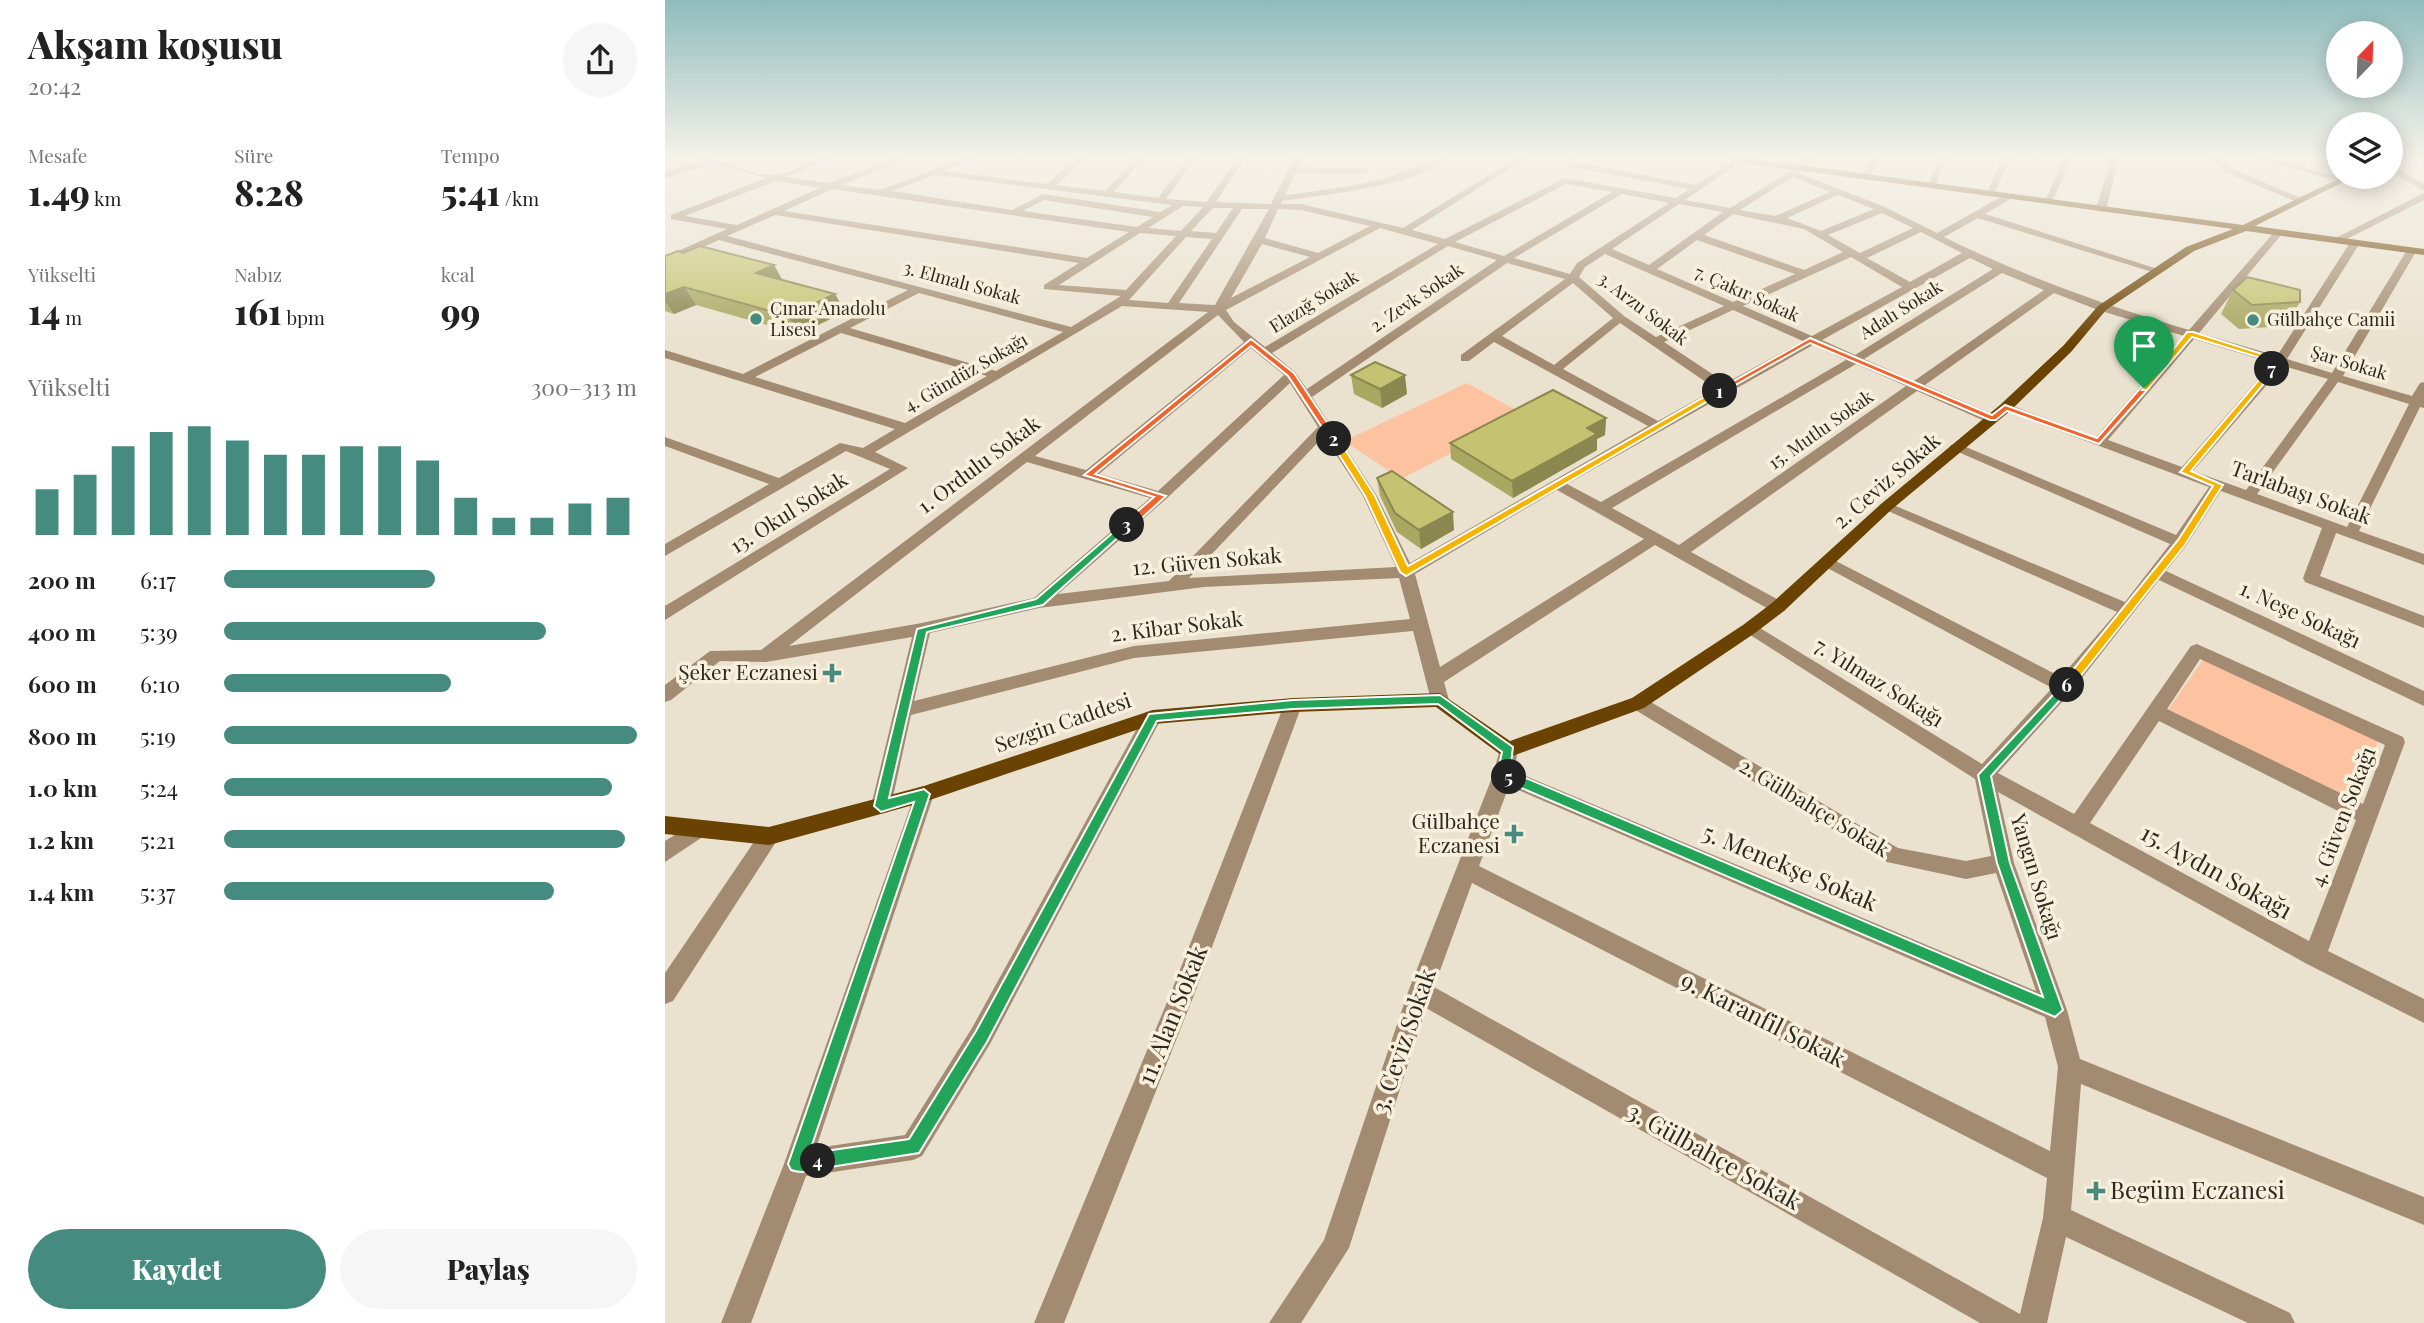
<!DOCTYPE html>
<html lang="tr">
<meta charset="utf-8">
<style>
body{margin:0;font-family:"Playfair Display",serif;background:#f6f6f6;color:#222;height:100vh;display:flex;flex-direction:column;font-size:26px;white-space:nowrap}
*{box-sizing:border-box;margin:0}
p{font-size:23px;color:#767676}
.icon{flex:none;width:38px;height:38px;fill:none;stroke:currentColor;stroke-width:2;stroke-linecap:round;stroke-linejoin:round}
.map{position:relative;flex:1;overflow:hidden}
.drawer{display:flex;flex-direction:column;background:#fff;width:665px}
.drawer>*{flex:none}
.needle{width:46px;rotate:23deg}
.fabs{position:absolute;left:1661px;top:21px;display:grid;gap:14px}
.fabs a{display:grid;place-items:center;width:77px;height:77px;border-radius:50%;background:#fff;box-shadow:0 4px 18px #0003;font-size:35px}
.pin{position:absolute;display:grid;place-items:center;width:60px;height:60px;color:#fff;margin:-72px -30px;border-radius:50% 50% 50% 0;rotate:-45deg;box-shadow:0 0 7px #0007}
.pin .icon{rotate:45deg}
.km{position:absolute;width:35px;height:35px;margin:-18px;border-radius:50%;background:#222;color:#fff;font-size:19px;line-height:35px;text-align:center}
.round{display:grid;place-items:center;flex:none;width:74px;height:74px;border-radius:37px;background:#f6f6f6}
.headline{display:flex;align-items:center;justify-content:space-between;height:119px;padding:0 28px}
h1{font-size:38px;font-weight:800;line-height:52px}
.figures{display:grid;grid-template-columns:repeat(3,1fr);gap:10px;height:119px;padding:7px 28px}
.figures div{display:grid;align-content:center}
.figures b{font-size:35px;font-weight:800}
.figures small{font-size:19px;font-weight:400}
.figures p{font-size:19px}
.chart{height:196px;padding:14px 28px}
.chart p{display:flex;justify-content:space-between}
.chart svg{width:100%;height:126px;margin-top:7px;stroke:#468b80;stroke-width:6}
.primary-button{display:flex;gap:14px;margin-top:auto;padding:14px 28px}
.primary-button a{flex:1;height:80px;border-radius:42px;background:#468b80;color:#fff;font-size:28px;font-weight:800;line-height:80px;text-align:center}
.primary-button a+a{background:#f6f6f6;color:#222}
ul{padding:0 28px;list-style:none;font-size:23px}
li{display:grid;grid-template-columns:112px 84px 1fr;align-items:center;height:52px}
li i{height:18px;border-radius:9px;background:#468b80}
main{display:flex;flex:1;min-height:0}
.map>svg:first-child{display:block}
</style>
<main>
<section class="drawer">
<div class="headline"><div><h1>Akşam koşusu</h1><p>20:42</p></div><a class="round"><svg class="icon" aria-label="share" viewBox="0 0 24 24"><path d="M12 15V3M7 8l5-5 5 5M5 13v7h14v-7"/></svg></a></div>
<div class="figures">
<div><p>Mesafe</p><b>1.49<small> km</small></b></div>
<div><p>Süre</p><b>8:28</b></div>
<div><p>Tempo</p><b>5:41<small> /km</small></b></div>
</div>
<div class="figures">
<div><p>Yükselti</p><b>14<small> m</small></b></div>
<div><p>Nabız</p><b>161<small> bpm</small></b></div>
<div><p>kcal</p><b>99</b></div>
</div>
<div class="chart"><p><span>Yükselti</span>300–313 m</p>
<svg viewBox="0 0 160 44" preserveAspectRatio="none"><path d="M5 44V28M15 44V23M25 44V13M35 44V8M45 44V6M55 44V11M65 44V16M75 44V16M85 44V13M95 44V13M105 44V18M115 44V31M125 44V38M135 44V38M145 44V33M155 44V31"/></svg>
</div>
<ul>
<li><b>200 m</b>6:17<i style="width:51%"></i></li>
<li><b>400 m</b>5:39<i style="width:78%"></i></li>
<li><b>600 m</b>6:10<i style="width:55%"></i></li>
<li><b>800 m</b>5:19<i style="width:100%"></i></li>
<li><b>1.0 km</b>5:24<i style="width:94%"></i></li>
<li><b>1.2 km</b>5:21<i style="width:97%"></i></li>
<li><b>1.4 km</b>5:37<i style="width:80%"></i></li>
</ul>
<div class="primary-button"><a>Kaydet</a><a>Paylaş</a></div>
</section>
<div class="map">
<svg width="1759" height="1323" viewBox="0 0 1759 1323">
<rect width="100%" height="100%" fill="#eae2cf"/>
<!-- green -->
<g fill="#fdc3a1">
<polygon points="802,383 860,415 736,479 679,441"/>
<polygon points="1538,660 1713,741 1689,801 1503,710"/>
</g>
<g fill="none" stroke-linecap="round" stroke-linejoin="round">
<!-- minor -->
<g fill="#a28b70" fill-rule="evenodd">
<path d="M39,159C62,159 86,177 110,175C129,173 143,159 163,159L121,177L164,183L229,159H240L176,185L215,190L296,159H307L280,171L381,184L412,159H421L391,185L440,191L470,159H478L449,192L493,198L522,159H530L501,199L542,202L571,159H579L551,202L606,204L628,159H636L632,167L700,168L704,171L700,174L630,173L620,195C652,191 685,187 717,179C739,173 762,159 784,159C753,185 659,195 617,201L616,204H636L738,228L850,159H860L747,230L780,239L900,178L1011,198L1024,189L900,166L903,159H911L909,162L1031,185L1071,159H1080L1020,200L1065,208L1124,172L1138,159H1147L1133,173L1220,207L1272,233L1341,194H1347V198L1320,214L1496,270L1487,272L1313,218L1279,237C1358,276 1439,305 1524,330L1611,230H1617V234L1534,333L1612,356L1686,241H1694L1695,243L1622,359L1667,373L1742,250L1751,248L1752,250L1678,376L1747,396L1755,383L1759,382V408L1755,407L1694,531L1759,554V565L1671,533L1655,576L1759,616V628L1640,582L1638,578L1657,528L1556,491L1521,546L1501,571L1759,691V706L1494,580L1406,692L1333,773L1409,814L1526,646L1532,644L1738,737L1740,742L1663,951L1759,999V1023L1642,964L1333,792L1349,863L1402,1010L1415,1059L1759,1197V1225L1416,1084L1406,1210L1625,1313L1630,1323H1583L1401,1237L1382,1323H1315L761,1008L684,1248L636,1323H604L659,1240L743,992L828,775L836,745L843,743L850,745L853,750L849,771L1371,991L1331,873L1301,879L1222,862L967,708L964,703L967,698H979L1233,848L1301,861L1326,856L1310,779L1076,629L1084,623L1090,625L1317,764L1387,688L1153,563L1155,559H1167L1396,677L1452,612L1214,507L1216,504H1226L1460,602L1505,544L1284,448L1286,445H1296L1511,535L1544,487L1333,408L1340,404L1345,405L1431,437L1519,336L1433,310L1389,293L1260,385L1332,416V422H1322L1252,391L1026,552L1119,603L1121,607L1119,611H1107L990,545L779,682L784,700L781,705H769L766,700L748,631L469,658L246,715L226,806L223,812L216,814L209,812L206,806L247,637L101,662L55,661L6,700L0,702V685L45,651L96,650L543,312L457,306L210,452L243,468L0,620V606L225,469L181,451L0,556V544L104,484L0,446V437L114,478L175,443L198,448L230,429L0,358V350L78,374L243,290L54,240L0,264V257L62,229L6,219V215L101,178L48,164L0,178V172ZM270,175L507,205L495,212L378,194L347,210L227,191ZM1128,177L1165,192L1110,216L1075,210ZM111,181L155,188L72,225L20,216ZM901,184L947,192L839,256L790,242ZM167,189L464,232L422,258L119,211ZM957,194L1004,203L912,263L905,274L849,258ZM1173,195L1209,209L1156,231L1122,218ZM379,200L488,217L472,227L358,211ZM1014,204L1058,212L984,265L947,249ZM518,206L538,207L516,231L483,228ZM548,208H568L551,233L526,231ZM577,209H604L550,305L514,303ZM613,209L636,210L705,226L653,253L600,238ZM1217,213L1248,228L1195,253L1163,235ZM1068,214L1139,229L1178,252L1139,270L1039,235ZM110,215L414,263L379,285V289L456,296L406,327L62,236ZM715,228L773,244L600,347L569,322L561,310ZM1256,232L1297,253L1245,282L1202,258ZM475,233L511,236L461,290L394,285ZM521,237L547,239L503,303L464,300ZM1032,240L1130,274L1068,302L992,269ZM597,244L645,257L566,298ZM783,246L832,260L642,389L630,372L607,353ZM940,254L1059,306L991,337L959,316L914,277L920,267ZM1186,257L1237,287L1147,336L1078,306ZM1305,258L1328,269L1190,355L1157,340ZM842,263L900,279L796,355V361H804L829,342L983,426L745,563L712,496L647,397ZM1337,273L1379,290L1249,381L1199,359ZM908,283L948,318L889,365L837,336ZM254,293L398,332L331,371L185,328ZM1068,310L1138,341L1061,383L999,342ZM553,315L579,342L421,470L370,456ZM955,323L1051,389L993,421L898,369ZM176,333L322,376L240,423L90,377ZM1529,339L1607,363L1517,467L1443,440ZM1148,345L1181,360L936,502L902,484ZM586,348L619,375L493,491L434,474ZM1191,364L1241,386L1014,545L947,508ZM1618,366L1663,379L1581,490L1528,471ZM1673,382L1744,404L1682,527L1592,494ZM625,383L653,427L504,581L393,594L501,499ZM659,436L698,496L731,567L524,578ZM362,462L485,498L369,598L257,623L124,646ZM892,490L979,539L775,667L750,574ZM734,578L745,619L469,646L249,701L265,633L374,608L539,587ZM1535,659L1720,745L1698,804L1502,709ZM1494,721L1691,820L1644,941L1425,823ZM844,786L1380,1017L1393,1067L1385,1151L814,866ZM807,883L1382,1178L1378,1218L1355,1314L769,987Z"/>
<polygon points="1208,159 1216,159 1203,178 1197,178"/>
<polygon points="1273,159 1281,159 1271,185 1263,187"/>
<polygon points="1337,159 1345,159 1329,193 1321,195"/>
<polygon points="1399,159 1407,159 1387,201 1379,203"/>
<polygon points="1446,159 1454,159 1441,209 1436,212 1431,209"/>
<polygon points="1546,159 1555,159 1566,168 1640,200 1632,202 1560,172"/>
<polygon points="1591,159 1605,159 1683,179 1679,182"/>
<polygon points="1726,165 1759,184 1759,191 1726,171"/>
<polygon points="1759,193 1759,200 1676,242 1667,240"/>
<polygon points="628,698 634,700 637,705 531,990 399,1323 369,1323 507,990 619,705 622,700"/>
<polygon points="488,710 495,712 497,717 325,1044 257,1156 248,1160 141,1176 86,1323 56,1323 119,1164 252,788 259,786 266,788 269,794 151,1148 240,1135 307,1028 481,712"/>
<polygon points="32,821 39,824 42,830 39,836 0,862 0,841"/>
<polygon points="104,827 111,830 114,836 111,842 8,1001 0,1004 0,973 97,830"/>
</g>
<!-- major -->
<polygon fill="#6a4202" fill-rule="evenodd" points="1069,159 1090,159 1578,225 1677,177 1688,177 1590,226 1759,249 1759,255 1581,231 1529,251 1441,310 1406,352 1345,411 1226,510 1119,611 1090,633 979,708 850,755 843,757 836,755 771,707 628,712 489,724 259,802 104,845 0,834 0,816 104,827 259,786 488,710 628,698 775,693 845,741 967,698 1078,625 1107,603 1216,504 1335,405 1398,346 1433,306 1521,247 1568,229 1073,162"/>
</g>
<!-- wall -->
<g fill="#a9a861">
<polygon points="18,253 109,265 117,280 170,294 180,312 134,334 31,305 9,314 0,311 0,256"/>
<polygon points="1568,290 1635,302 1621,326 1574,329 1556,314"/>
<polygon points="686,375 742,394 717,408 689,394"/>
<polygon points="941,418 940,435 932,439 932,450 848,498 786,459 785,443"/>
<polygon points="712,478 789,530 756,549 732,532 715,496"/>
</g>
<!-- shaded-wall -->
<g fill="#8a884f">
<polygon points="109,265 119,283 91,273"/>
<polygon points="19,287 31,305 9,314 0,301 0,294"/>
<polygon points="170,294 180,312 134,334 123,316"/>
<polygon points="740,375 742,394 717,408 715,389"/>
<polygon points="941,418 940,435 932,439 932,450 848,498 847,481 922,428"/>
<polygon points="788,512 789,530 756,549 754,530"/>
</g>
<!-- building -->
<g fill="#c5c371" stroke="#8a884f" stroke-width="2">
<polygon points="35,246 109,265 91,273 170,294 123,316 19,287 0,294 0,256 13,251 18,253"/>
<polygon points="1582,277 1635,290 1635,302 1587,305 1568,290"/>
<polygon points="710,362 740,375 715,389 686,375"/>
<polygon points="888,390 941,418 922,428 932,434 847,481 785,443"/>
<polygon points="727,471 788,512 754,530 730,513 712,478"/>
</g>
<!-- sky -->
<linearGradient id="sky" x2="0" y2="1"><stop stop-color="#8fbcbd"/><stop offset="0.46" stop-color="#f6f2e9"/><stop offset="1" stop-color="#f6f2e9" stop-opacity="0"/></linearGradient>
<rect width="1759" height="344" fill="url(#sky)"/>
<!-- split-1 -->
<polygon fill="#f0652b" stroke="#fff" stroke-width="2" points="1145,338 1327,415 1340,405 1432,438 1477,386 1484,388 1434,444 1342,411 1331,420 1325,420 1145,343 1058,392 1051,391"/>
<!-- split-2 -->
<polygon fill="#f5b400" stroke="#fff" stroke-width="2" points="1053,389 1060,391 741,576 735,572 700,496 664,439 672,437 710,496 743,566"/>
<!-- split-3 -->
<polygon fill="#f0652b" stroke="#fff" stroke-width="2" points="586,339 629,373 673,439 666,441 623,376 586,346 430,474 501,496 466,528 459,528 459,523 489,497 419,475"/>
<!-- split-4 -->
<path fill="#22a559" stroke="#fff" stroke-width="2" d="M459,523L467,525L378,605L262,632L224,798L259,789L265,794L144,1154L159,1155L162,1161L159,1167C150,1171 136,1174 126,1170L123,1164L249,802L216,812L209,806L252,629L371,599Z"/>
<!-- split-5 -->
<polygon fill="#22a559" stroke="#fff" stroke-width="2" points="775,695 848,747 845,772 850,777 849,781 840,781 832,775 837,752 773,704 628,709 492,721 322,1042 254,1153 153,1169 147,1167 145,1161 147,1155 153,1152 244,1139 311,1031 484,714 628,700"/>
<!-- split-6 -->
<polygon fill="#22a559" stroke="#fff" stroke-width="2" points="1402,680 1406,682 1406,688 1326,776 1345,863 1398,1010 1390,1017 840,781 838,777 840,773 849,773 1378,997 1332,863 1313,775"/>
<!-- split-7 -->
<polygon fill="#f5b400" stroke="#fff" stroke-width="2" points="1604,368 1611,369 1526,471 1558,485 1520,545 1406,688 1398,688 1398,682 1513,540 1548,486 1515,472"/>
<!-- split-8 -->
<polygon fill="#f5b400" stroke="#fff" stroke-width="2" points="1522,332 1528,332 1619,361 1610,371 1604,371 1609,362 1527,337 1482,390 1477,390"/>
<!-- markers -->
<g fill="#468b80" stroke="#f8f0dc" stroke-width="2.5">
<circle cx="91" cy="319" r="7"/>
<circle cx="1588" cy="320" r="7"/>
<path d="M163.5 662.5h7v7h7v7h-7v7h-7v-7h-7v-7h7z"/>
<path d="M845.5 823.5h7v7h7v7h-7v7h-7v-7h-7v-7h7z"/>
<path d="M1427.5 1180.5h7v7h7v7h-7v7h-7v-7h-7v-7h7z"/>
</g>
<g text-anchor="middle" stroke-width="7" stroke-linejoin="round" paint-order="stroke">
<!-- far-street labels -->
<g font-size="18" fill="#2d2a22" stroke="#f8f0dc">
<text transform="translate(297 283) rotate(15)" y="6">3. Elmalı Sokak</text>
<text transform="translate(1082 294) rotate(24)" y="6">7. Çakır Sokak</text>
<text transform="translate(752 298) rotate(-34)" y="6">2. Zevk Sokak</text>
<text transform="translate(649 302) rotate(-32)" y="6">Elazığ Sokak</text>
<text transform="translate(978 309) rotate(37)" y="6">3. Arzu Sokak</text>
<text transform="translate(1236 310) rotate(-32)" y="6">Adalı Sokak</text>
<text transform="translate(1684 363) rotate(17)" y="6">Şar Sokak</text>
<text transform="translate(301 373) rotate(-30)" y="6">4. Gündüz Sokağı</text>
<text transform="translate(1156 430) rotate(-35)" y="6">15. Mutlu Sokak</text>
</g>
<!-- far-poi labels -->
<g font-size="18" fill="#2d2a22" stroke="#f8f0dc" text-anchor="start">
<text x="105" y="315">Çınar Anadolu<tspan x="105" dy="21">Lisesi</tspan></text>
<text x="1602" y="326">Gülbahçe Camii</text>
</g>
<!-- street labels -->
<g font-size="21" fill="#2d2a22" stroke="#f8f0dc">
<text transform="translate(314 465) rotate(-37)" y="7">1. Ordulu Sokak</text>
<text transform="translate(1222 481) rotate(-41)" y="7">2. Ceviz Sokak</text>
<text transform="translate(1636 493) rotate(20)" y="7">Tarlabaşı Sokak</text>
<text transform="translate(124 513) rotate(-32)" y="7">13. Okul Sokak</text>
<text transform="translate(542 562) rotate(-5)" y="7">12. Güven Sokak</text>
<text transform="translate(1635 615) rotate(25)" y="7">1. Neşe Sokağı</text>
<text transform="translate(512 627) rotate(-7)" y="7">2. Kibar Sokak</text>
<text transform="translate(1214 683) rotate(32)" y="7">7. Yılmaz Sokağı</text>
<text transform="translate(398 723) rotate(-19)" y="7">Sezgin Caddesi</text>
<text transform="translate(1149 808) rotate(31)" y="7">2. Gülbahçe Sokak</text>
<text transform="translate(1678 817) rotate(-69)" y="7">4. Güven Sokağı</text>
<text transform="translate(1371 877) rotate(73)" y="7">Yangın Sokağı</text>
</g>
<!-- poi labels -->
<g font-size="21" fill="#2d2a22" stroke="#f8f0dc" text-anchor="end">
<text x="153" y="680">Şeker Eczanesi</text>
<text x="835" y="829">Gülbahçe<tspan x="835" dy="24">Eczanesi</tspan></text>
</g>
<!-- near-street labels -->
<g font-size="24" fill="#2d2a22" stroke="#f8f0dc">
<text transform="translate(1125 868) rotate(23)" y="8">5. Menekşe Sokak</text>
<text transform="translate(1551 872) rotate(29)" y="8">15. Aydın Sokağı</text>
<text transform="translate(508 1015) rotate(-68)" y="8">11. Alan Sokak</text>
<text transform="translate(1098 1020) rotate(27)" y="8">9. Karanfil Sokak</text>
<text transform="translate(739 1041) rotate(-71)" y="8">3. Ceviz Sokak</text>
<text transform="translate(1049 1157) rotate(29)" y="8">3. Gülbahçe Sokak</text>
</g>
<!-- near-poi labels -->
<g font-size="24" fill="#2d2a22" stroke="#f8f0dc" text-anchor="start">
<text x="1445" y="1199">Begüm Eczanesi</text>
</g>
</g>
</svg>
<div class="fabs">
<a><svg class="needle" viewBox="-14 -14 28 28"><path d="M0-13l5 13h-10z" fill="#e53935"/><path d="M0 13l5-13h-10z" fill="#767676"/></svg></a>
<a><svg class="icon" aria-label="layers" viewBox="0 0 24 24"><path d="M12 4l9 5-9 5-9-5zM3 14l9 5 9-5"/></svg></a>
</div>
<div class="pin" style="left:1479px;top:388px;background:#1e9e55"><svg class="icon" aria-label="arrive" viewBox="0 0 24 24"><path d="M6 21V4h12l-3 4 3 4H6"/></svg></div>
<b class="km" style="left:1055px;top:391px">1</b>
<b class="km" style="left:669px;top:439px">2</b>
<b class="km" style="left:462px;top:525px">3</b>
<b class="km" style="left:153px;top:1161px">4</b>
<b class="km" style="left:844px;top:777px">5</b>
<b class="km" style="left:1402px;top:685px">6</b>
<b class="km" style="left:1607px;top:369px">7</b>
</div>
</main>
